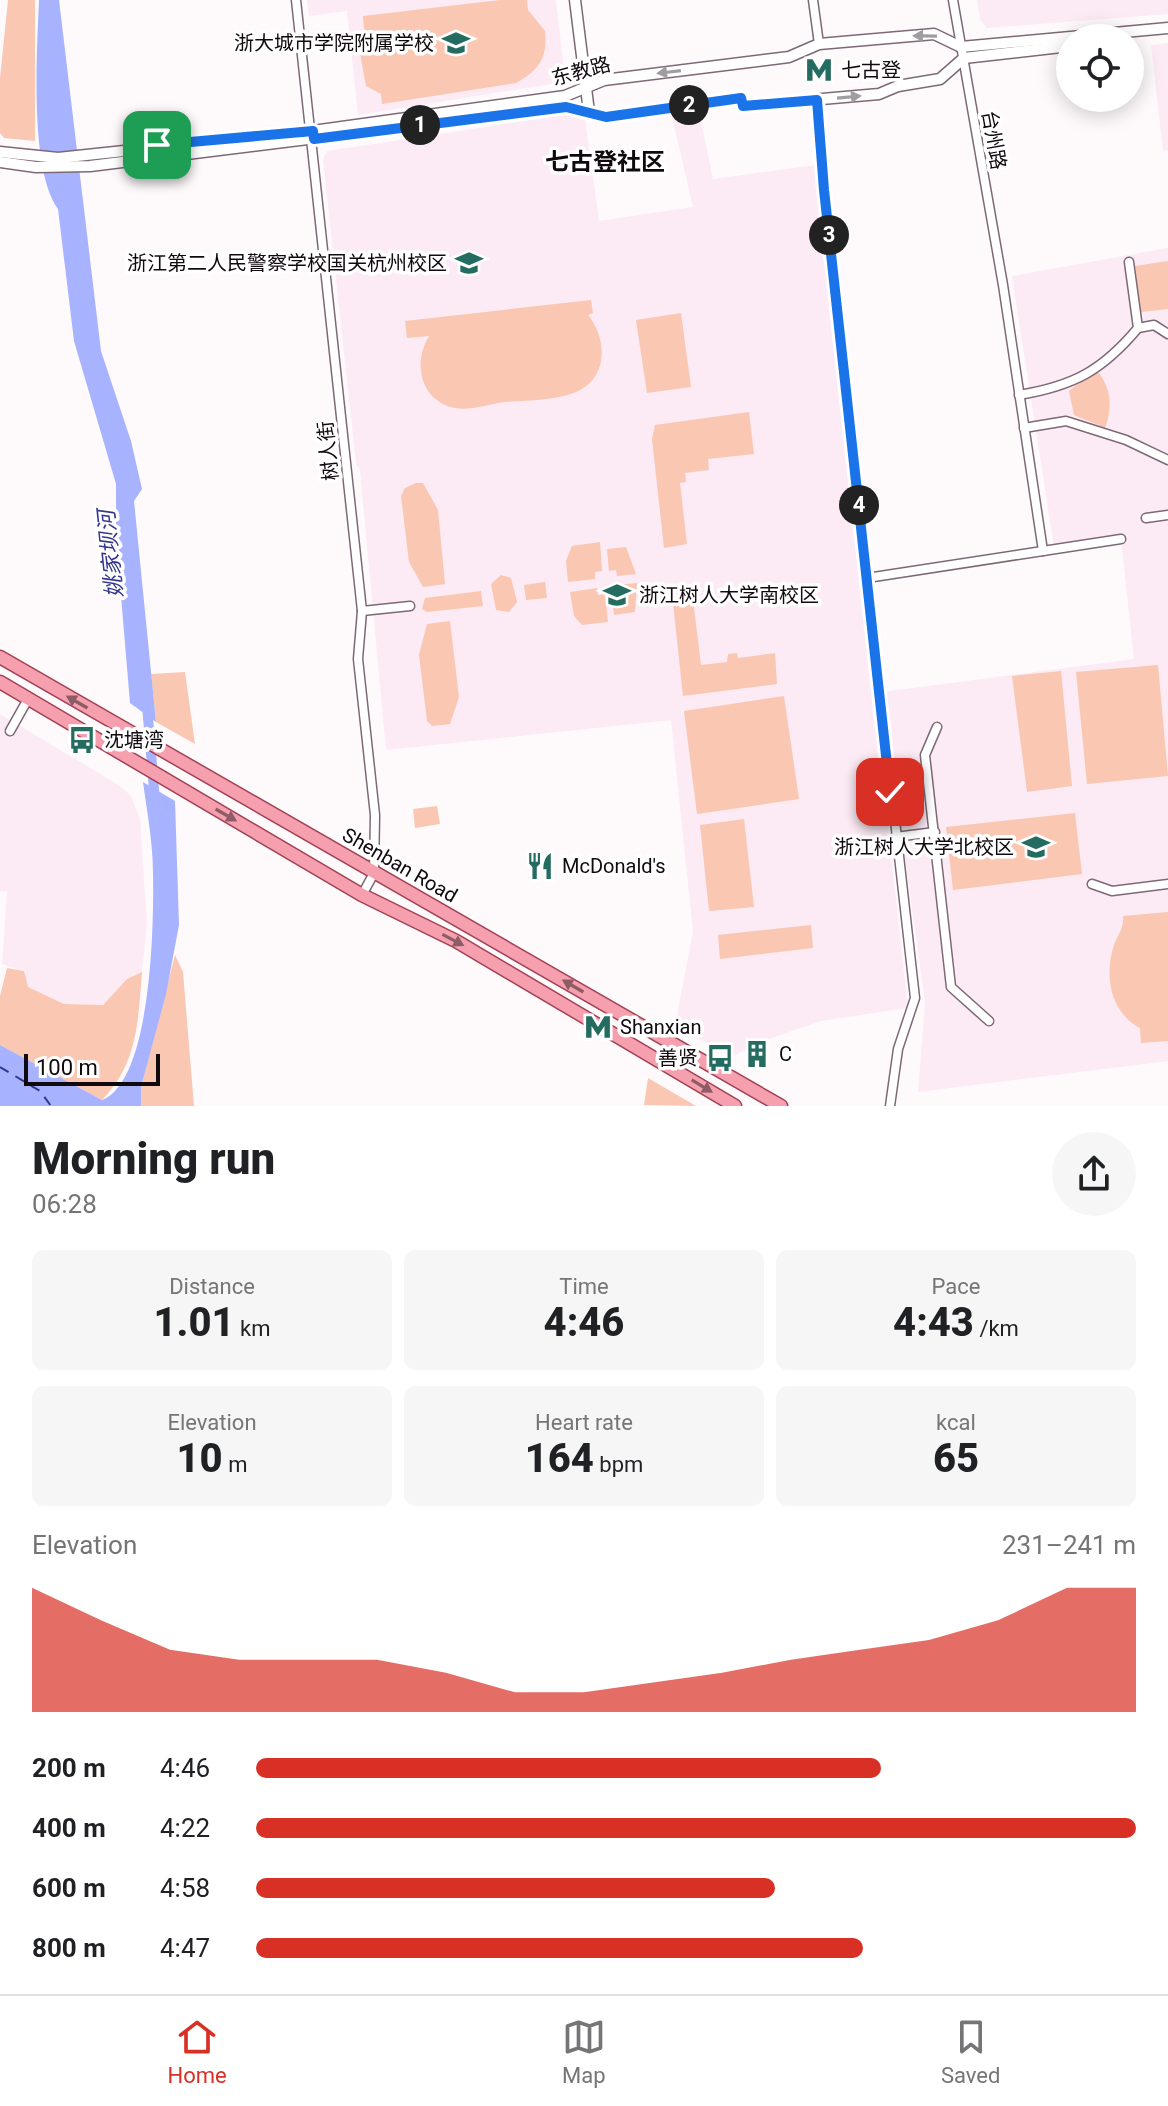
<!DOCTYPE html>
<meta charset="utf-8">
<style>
body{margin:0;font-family:Roboto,"Noto Sans SC",sans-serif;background:#f6f6f6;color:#202124;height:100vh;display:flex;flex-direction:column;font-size:30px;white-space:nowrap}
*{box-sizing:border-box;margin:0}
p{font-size:26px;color:#757577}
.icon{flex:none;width:44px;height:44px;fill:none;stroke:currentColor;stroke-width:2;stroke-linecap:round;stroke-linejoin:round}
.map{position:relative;height:1106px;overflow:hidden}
.panel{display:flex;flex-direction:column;background:#fff;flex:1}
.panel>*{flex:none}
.controls{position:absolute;left:1056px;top:24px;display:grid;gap:16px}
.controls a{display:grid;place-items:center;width:88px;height:88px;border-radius:50%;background:#fff;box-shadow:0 4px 20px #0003;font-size:40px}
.scale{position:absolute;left:24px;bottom:20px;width:136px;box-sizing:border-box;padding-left:8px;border:4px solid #10090e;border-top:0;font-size:22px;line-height:28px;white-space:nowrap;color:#10090e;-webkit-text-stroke:6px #fff;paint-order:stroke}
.pin{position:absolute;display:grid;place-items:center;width:68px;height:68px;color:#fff;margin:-34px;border-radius:16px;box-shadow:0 4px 12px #0006}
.km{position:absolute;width:40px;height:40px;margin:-20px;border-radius:50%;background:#222;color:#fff;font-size:22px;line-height:40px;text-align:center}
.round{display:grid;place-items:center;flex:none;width:84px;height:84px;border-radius:42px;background:#f6f6f6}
.head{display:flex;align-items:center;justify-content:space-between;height:136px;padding:0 32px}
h1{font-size:44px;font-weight:800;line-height:60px}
.metrics{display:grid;grid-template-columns:repeat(3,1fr);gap:12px;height:136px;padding:8px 32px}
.metrics div{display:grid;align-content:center;border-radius:12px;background:#f6f6f6;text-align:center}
.metrics b{font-size:40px;font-weight:800}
.metrics small{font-size:22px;font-weight:400}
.metrics p{font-size:22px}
.chart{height:224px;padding:16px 32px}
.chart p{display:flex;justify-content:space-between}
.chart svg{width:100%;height:144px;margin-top:8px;fill:#d93025;opacity:.7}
ul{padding:0 32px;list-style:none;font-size:26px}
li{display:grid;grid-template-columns:128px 96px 1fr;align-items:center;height:60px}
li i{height:20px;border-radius:10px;background:#d93025}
.menu{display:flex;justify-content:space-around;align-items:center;height:112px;border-top:2px solid #e0e0e0;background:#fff;font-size:22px;color:#757577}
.menu a{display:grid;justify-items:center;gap:4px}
.menu .current{color:#d93025}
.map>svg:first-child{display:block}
</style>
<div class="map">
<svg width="1168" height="1106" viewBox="0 0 1168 1106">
<rect width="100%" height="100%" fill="#fefafc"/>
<!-- built -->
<g fill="#fceaf5">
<polygon points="307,0 556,0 564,70 557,83 358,115 347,11 309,16"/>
<polygon points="977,0 1168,0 1168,14 986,28 980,19"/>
<polygon points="1168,43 1168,150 1163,151 1151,45"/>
<polygon points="584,112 599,221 693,207 672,117 699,112 713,179 816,165 907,1001 906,1008 821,1021 757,1043 732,1057 675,1026 693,932 671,720 386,750 360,470 356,464 323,159 327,151"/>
<polygon points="1168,248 1168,1061 918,1092 925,1002 882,692 1134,659 1121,539 1054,547 1012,276"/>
<polygon points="0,714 117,784 131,796 140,819 147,924 142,972 127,979 103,1005 64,1004 27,987 24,971 2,964 7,891 0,891"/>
</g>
<!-- green -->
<g fill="#fac7b2">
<polygon points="8,0 35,0 35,141 4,138 0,133 0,78"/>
<path d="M500,0H527L528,10L545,31C548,57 539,71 516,83L382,104L381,94L366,86L358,42L364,29L363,16Z"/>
<polygon points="1168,261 1168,309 1141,312 1135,266"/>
<path d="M591,300L593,313L588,315C607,338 609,378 576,392C556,401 526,400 504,402C490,404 469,411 455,408C421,401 412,364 429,336L407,338L405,321Z"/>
<polygon points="681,313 691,387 647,393 636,320"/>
<path d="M1096,369C1111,387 1113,406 1105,428L1074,415L1069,391Z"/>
<polygon points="749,412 754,454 708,459 709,470 685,473 686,482 680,483 687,544 664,548 652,439 655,425"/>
<polygon points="416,483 423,483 438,510 445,584 423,587 409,562 401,496 405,488"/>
<polygon points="600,542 602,571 595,572 595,579 568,582 566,561 572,546"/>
<polygon points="626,547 636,574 617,576 616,570 609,571 607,549"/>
<polygon points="501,575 511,578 517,602 509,612 496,610 491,584"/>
<polygon points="545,582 547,598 526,600 524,585"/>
<polygon points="637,583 635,612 614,615 612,593 619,591 618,585"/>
<polygon points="597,588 598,595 605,594 608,622 582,625 574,616 570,592"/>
<polygon points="481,591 483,606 427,612 422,609 425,598"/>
<polygon points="693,600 701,665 727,662 728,654 737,653 738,658 775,653 777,684 683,696 673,603"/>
<polygon points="450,621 459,697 450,724 432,726 427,721 419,655 427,624"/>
<polygon points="1158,665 1168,776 1087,784 1076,672"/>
<polygon points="1061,671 1072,786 1027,792 1012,676"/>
<polygon points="185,672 195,744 156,722 151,674"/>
<polygon points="784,696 799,799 697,814 684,711"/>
<polygon points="437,806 440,824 415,828 413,809"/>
<polygon points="1075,813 1082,874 953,890 946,827"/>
<polygon points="744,819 754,907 709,911 700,825"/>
<path d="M1168,912V1041L1141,1043L1140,1028C1110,1012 1104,976 1114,945C1118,933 1124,930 1123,916Z"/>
<polygon points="811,925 813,948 720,959 718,935"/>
<polygon points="175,955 183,972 194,1106 141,1106 141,1087"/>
<path d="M7,968L24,971L28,987L64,1004L103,1005L127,979L142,972C138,1021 138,1063 102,1100L0,1045V996Z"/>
<polygon points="648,1078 696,1106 644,1105"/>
</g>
<!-- water -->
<g fill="#a7b3fe">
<path d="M39,0H59L101,351L131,441L142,489L134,501L156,722L130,703L116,537V484L74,341L58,209C29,170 37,50 39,0Z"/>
<path d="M143,782L175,801L179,925L166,994L141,1087V1106H0V1045L102,1100C152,1081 154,922 153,874C153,843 147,812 143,782Z"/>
</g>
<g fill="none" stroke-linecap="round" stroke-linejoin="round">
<!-- canal -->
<polyline stroke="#a7b3fe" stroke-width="10" points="147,705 155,801"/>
<!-- ferry -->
<polyline stroke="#34368b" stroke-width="2" stroke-dasharray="10 8" stroke-linecap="butt" points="0,1067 40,1091 51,1106"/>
<!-- minor casing -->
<g stroke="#7d6976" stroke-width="11">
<g id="minor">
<polyline points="296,0 362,611 358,659 375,815 374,873 362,895"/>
<polyline points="813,0 819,44"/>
<polyline points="953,0 1003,285 1043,551"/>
<polyline points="817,100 824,190 915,998 898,1049 890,1106"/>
<polyline points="1138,328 1154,325 1168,334"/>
<path d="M1019,395C1073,386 1102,371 1138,328L1129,262"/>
<polyline points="1024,428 1066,421 1126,440 1168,460"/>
<polyline points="1146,518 1168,515"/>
<polyline points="867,578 1121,539"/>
<polyline points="362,611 410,606"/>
<polyline points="937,727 925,755 951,987 989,1021"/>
<polyline points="10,731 28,699"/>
<polyline points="895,837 935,832"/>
<polyline points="1092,884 1112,891 1168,884"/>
</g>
</g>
<!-- tertiary casing -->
<g stroke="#7d6976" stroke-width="13">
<g id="tertiary">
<polyline points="575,0 589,112"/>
<polyline points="0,152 58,158 313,131 565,96 604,80 789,57 819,44 934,34 961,47 1168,28"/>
<polyline points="0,162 36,167 90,166 566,107 606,117 741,98 743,106 879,94 898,86 940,79 964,58 1070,46"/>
</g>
</g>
<!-- primary casing -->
<g stroke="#a24254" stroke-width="15">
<g id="primary">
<polyline points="0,657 781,1106"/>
<polyline points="0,682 362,895 456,941 735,1106"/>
</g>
</g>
<!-- minor -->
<use href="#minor" stroke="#fff" stroke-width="8"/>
<!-- tertiary -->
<use href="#tertiary" stroke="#fff" stroke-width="10"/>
<!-- primary -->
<use href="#primary" stroke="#f6a0af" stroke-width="12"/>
</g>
<!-- one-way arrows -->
<defs><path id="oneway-solid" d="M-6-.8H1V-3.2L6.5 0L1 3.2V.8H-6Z" transform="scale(2)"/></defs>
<g fill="#9f9d9f">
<use href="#oneway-solid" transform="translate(925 36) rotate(-179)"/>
<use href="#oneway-solid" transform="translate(669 72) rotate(173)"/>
<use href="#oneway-solid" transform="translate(849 97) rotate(-5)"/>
</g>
<g fill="#8e5c67">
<use href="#oneway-solid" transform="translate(77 702) rotate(-150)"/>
<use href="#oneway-solid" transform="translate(226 815) rotate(30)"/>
<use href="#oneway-solid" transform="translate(453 940) rotate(28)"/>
<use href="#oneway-solid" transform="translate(573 986) rotate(-150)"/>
<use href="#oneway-solid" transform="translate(702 1086) rotate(31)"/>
</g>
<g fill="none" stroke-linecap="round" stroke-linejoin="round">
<!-- route casing -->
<g stroke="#fff" stroke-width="16">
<polyline id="route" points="157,145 313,131 314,139 566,107 606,117 741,98 743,106 817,100 824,190 890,792"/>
</g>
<!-- route -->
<use href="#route" stroke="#1a73e8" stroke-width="10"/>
</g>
<!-- icons -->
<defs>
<g id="school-bare" transform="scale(2.16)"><path d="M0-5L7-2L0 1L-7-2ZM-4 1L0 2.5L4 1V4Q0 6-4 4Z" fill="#246b60" stroke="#fff" stroke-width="2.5" paint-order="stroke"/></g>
<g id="metro-bare" transform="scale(2.16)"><path d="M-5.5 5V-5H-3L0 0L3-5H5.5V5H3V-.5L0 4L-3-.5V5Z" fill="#246b60" stroke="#fff" stroke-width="2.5" paint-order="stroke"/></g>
<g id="university-bare" transform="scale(2.16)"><path d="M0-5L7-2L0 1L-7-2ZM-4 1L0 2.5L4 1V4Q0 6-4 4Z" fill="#246b60" stroke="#fff" stroke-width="2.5" paint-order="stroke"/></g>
<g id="bus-bare" transform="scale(2.16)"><path d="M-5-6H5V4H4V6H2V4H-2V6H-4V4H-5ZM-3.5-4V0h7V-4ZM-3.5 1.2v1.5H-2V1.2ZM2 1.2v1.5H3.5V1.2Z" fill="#246b60" stroke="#fff" stroke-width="2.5" paint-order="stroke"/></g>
<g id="restaurant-bare" transform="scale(2.16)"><path d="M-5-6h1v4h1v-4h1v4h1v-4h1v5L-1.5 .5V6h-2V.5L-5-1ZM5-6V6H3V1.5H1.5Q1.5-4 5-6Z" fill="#246b60" stroke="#fff" stroke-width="2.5" paint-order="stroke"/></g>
<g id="building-bare" transform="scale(2.16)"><path d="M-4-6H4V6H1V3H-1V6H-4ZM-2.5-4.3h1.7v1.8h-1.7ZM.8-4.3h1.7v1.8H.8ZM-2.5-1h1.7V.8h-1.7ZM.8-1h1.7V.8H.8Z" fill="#246b60" stroke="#fff" stroke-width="2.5" paint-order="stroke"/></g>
</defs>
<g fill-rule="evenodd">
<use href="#school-bare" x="456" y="43"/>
<use href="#metro-bare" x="819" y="70"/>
<use href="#university-bare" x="469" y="263"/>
<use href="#university-bare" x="617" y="595"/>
<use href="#bus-bare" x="82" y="740"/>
<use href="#university-bare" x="1036" y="847"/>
<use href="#restaurant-bare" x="540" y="866"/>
<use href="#metro-bare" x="598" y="1027"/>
<use href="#building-bare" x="757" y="1054"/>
<use href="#bus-bare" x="720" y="1058"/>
</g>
<g text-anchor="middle" stroke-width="7" stroke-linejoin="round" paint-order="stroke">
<!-- poi labels -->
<g font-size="20" fill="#10090e" stroke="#fff" text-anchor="start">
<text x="434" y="50" text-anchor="end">浙大城市学院附属学校</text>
<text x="841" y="77">七古登</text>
<text x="447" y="270" text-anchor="end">浙江第二人民警察学校国关杭州校区</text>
<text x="639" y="602">浙江树人大学南校区</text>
<text x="104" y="747">沈塘湾</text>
<text x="1014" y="854" text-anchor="end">浙江树人大学北校区</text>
<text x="562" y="873">McDonald's</text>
<text x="620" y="1034">Shanxian</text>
<text x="779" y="1061">C</text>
<text x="698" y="1065" text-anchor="end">善贤</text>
</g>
<!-- street labels -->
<g font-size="20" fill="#10090e" stroke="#fff">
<text transform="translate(581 71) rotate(-15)" y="7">东教路</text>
<text transform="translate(994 140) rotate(80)" y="7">台州路</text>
<text transform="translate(328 451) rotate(-96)" y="7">树人街</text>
<text transform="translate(400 865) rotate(30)" y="7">Shenban Road</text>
</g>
<!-- water labels -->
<g font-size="22" font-style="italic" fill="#34368b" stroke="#fff">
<text transform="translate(110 554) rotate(-96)" y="8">姚家坝河</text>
</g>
<!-- quarter labels -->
<g font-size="24" font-weight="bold" fill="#10090e" stroke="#fff">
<text x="605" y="170">七古登社区</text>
</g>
</g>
</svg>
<div class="controls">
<a><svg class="icon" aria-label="locate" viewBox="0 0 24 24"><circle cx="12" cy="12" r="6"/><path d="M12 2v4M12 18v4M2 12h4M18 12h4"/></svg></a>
</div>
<div class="scale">100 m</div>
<div class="pin" style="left:157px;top:145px;background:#1e9e55"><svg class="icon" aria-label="arrive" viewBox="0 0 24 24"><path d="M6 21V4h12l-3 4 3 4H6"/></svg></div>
<div class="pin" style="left:890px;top:792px;background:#d93025"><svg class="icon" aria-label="check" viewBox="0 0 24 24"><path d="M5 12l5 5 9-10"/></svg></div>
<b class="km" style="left:420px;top:125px">1</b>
<b class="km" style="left:689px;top:105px">2</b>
<b class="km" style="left:829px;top:235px">3</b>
<b class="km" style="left:859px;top:505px">4</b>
</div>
<section class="panel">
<div class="head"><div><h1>Morning run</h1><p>06:28</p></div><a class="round"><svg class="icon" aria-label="share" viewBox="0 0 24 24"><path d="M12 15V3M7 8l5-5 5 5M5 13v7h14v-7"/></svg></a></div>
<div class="metrics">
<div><p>Distance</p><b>1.01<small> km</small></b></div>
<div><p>Time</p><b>4:46</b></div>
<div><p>Pace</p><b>4:43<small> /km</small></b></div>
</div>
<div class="metrics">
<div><p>Elevation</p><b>10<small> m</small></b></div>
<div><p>Heart rate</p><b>164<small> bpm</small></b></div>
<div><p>kcal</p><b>65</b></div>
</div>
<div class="chart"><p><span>Elevation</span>231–241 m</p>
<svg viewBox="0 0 160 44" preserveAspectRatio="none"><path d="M0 44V6L10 16L20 25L30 28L40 28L50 28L60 32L70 38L80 38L90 35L100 32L110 28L120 25L130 22L140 16L150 6L160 6V44z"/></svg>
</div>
<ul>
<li><b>200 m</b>4:46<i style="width:71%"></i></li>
<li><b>400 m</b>4:22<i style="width:100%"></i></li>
<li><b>600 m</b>4:58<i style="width:59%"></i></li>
<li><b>800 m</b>4:47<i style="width:69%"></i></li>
</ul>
</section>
<nav class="menu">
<a class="current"><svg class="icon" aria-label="home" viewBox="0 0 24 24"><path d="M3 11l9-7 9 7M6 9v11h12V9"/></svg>Home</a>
<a><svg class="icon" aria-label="map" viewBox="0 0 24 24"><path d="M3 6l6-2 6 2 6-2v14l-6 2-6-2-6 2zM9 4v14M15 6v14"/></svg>Map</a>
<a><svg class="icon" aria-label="saved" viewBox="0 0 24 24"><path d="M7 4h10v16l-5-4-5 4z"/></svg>Saved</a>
</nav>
